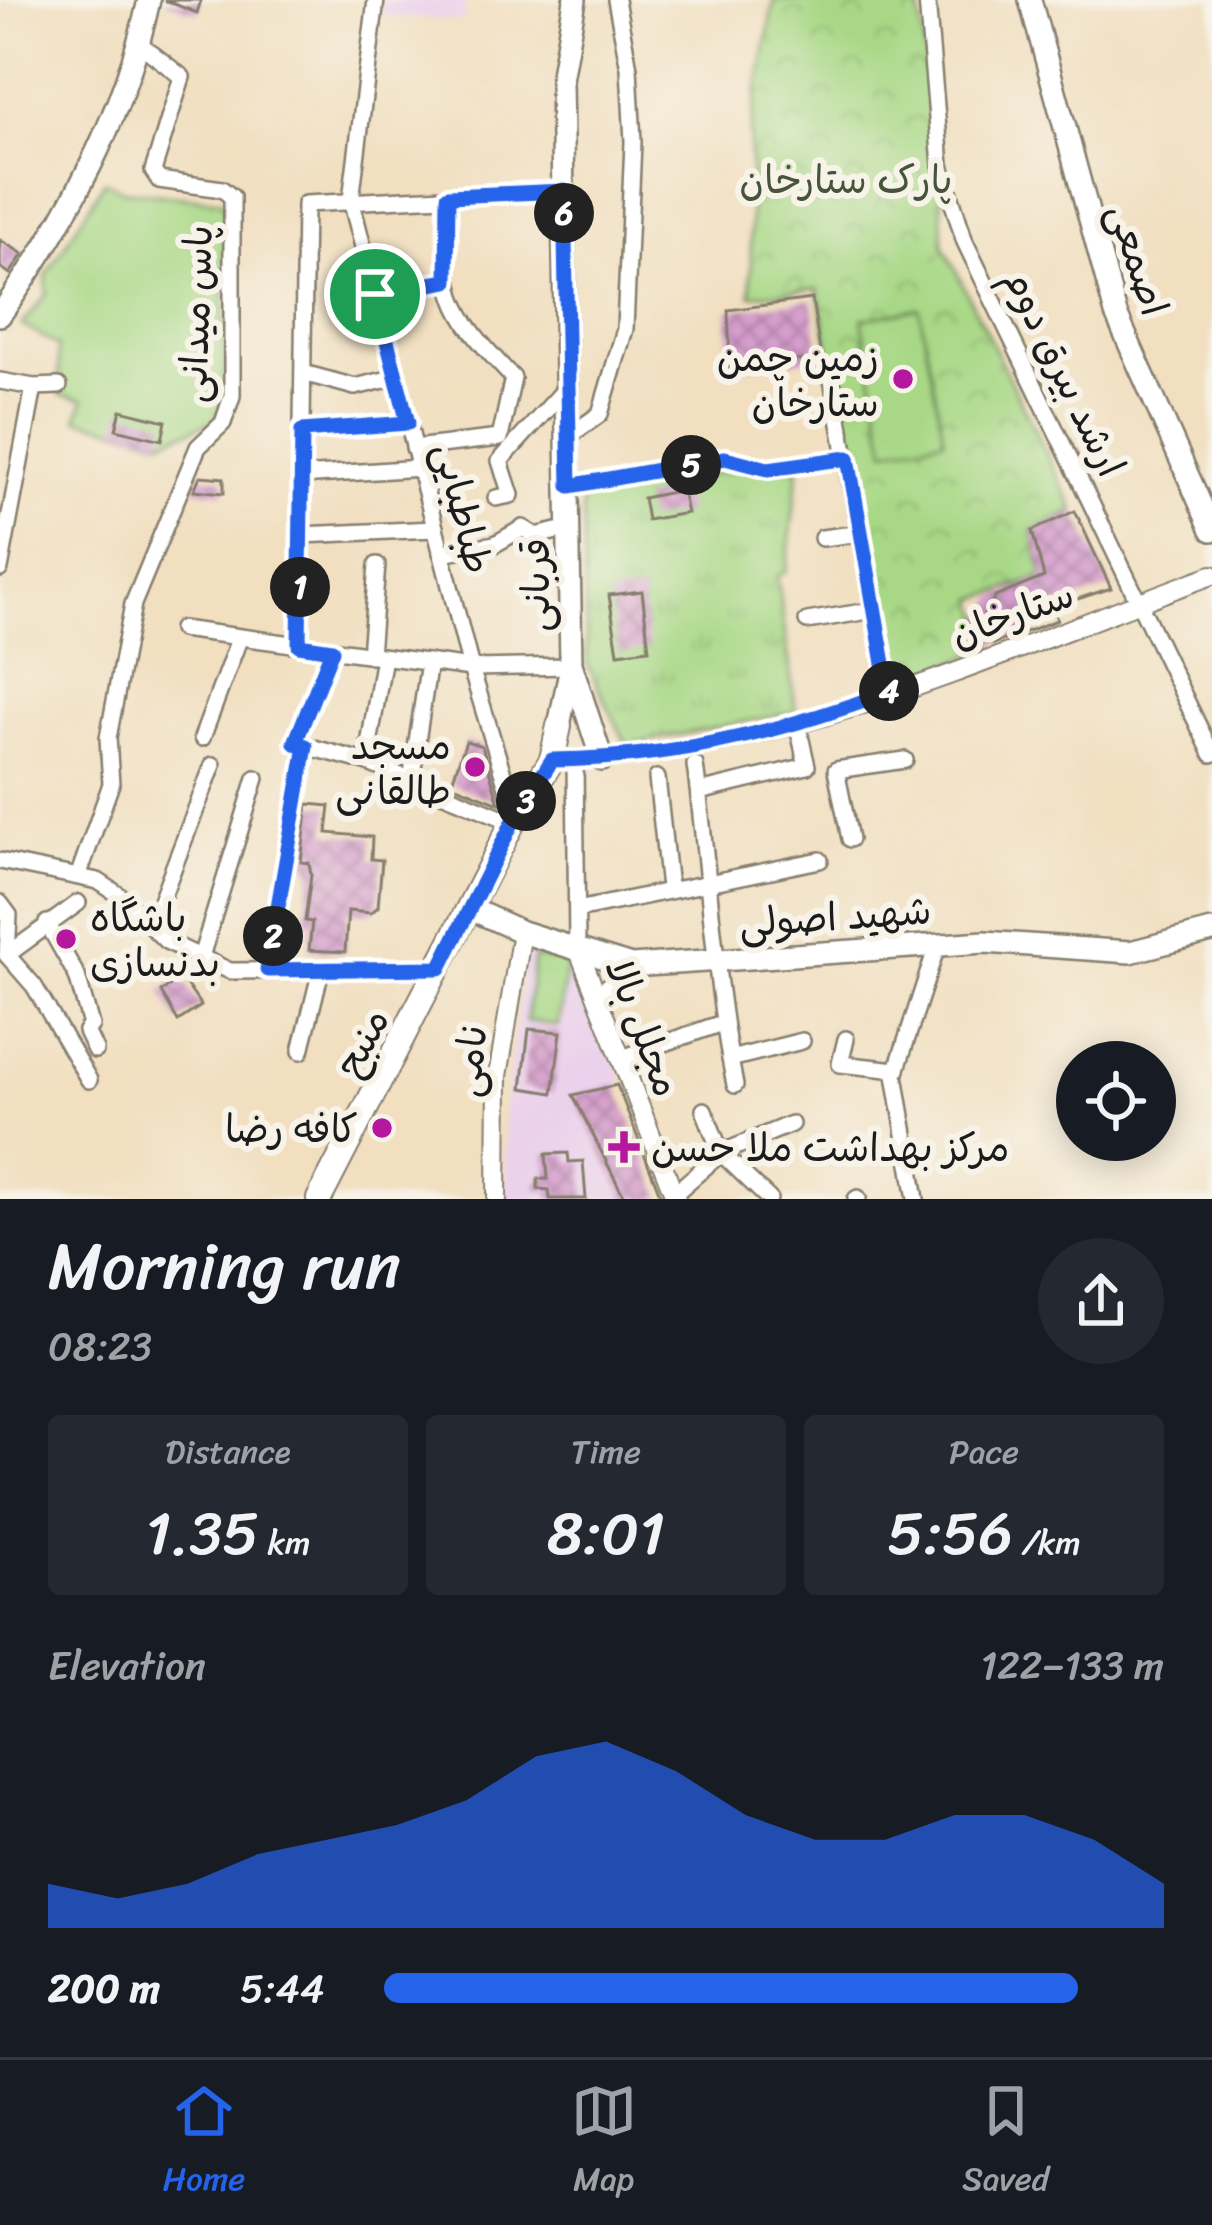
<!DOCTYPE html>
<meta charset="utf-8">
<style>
body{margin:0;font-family:Sriracha,"Playpen Sans Arabic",sans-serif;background:#242831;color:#f1f3f6;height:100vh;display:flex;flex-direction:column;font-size:45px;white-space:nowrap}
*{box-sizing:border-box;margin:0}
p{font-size:39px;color:#9ea1a6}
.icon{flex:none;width:66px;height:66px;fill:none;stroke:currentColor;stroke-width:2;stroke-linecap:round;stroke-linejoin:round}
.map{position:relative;height:1199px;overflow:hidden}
.side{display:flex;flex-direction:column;background:#171b24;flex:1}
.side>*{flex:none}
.fabs{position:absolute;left:1056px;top:1041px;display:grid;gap:24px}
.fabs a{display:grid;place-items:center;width:120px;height:120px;border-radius:50%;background:#171b24;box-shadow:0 6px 30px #0003;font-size:60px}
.pin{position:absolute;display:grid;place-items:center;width:102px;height:102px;color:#fff;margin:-51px;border:6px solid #fff;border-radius:50%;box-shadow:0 3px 12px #0007}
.km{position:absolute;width:60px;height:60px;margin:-30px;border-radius:50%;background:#222;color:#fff;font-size:33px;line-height:60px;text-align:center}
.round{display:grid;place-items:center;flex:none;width:126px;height:126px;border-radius:63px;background:#242831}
.head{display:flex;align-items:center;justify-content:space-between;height:204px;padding:0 48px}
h1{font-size:66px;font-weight:600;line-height:90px}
.figures{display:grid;grid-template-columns:repeat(3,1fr);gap:18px;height:204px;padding:12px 48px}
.figures div{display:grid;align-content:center;border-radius:12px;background:#242831;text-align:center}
.figures b{font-size:60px;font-weight:600}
.figures small{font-size:33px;font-weight:400}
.figures p{font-size:33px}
.chart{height:336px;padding:24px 48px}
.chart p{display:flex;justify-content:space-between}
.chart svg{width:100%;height:216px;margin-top:12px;fill:#2563eb;opacity:.7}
ul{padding:0 48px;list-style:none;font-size:39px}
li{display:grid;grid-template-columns:192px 144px 1fr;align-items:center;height:90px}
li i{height:30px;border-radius:15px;background:#2563eb}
.tab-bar{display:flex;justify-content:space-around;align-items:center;height:168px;border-top:3px solid #363941;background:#171b24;font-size:33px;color:#9ea1a6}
.tab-bar a{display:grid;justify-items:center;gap:6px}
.tab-bar .selected{color:#2563eb}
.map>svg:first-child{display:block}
</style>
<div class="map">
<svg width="1212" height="1199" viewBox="0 0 1212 1199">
<defs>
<pattern id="grass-tufts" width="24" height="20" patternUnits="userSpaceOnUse" patternTransform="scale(3)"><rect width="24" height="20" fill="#a8d886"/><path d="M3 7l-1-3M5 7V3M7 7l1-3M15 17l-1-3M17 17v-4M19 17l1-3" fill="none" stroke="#90b973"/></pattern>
<pattern id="park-crowns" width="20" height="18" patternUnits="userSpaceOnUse" patternTransform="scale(3)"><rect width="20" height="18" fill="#a8d886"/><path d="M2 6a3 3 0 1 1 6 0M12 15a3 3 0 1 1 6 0" fill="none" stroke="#90b973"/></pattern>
<pattern id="building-cross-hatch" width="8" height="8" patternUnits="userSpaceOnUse" patternTransform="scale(3)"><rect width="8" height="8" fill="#d69ecd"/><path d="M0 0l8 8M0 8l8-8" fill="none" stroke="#ad80a6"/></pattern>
</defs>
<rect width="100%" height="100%" fill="#f7f3e8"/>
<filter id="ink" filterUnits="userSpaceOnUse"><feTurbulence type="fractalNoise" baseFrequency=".00833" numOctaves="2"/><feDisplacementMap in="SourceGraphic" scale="24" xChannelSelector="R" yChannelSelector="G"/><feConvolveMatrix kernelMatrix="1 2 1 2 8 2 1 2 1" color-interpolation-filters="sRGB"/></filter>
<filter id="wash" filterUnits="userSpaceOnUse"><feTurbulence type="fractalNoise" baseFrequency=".004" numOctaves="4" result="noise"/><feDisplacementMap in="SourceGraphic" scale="48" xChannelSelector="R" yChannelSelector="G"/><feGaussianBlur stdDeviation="2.7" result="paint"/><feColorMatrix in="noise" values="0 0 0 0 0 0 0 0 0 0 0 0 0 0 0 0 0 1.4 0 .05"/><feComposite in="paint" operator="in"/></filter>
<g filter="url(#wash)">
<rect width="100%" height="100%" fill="#f1dfc0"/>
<!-- built -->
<g fill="#ebd1eb">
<polygon points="384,0 465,0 465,21 381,16"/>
<polygon points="527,941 577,961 623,1083 573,1096 625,1199 506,1199 504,1109"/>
</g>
<!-- grass -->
<polygon fill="url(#grass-tufts)" stroke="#627a51" stroke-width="3" points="799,467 786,572 777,576 796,712 627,745 587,664 582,496 741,469"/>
<!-- park -->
<polygon fill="url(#park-crowns)" stroke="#627a51" stroke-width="3" points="774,0 918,0 941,165 943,245 1075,511 1032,531 1044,577 976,599 993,648 894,683 818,289 751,295 750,133"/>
<!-- pitch -->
<g fill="#a8d886" stroke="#627a51" stroke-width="3">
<polygon points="105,181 123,190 220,201 225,211 224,399 215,421 162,440 77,419 84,400 60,395 58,346 22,325 47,294 46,276"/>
<polygon points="919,308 944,439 886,450 862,319"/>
<polygon points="534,957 567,962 558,1026 526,1021"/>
</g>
<g id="blocks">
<!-- building -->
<g fill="url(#building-cross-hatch)">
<polygon points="164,0 201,0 197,13"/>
<polygon points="0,240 23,254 10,274 0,267"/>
<polygon points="812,299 821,358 730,368 728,310"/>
<polygon points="121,410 166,421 162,440 116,429"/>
<polygon points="200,476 224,478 224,493 194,490"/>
<polygon points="682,490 687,513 647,520 643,498"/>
<polygon points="1075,511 1111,588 1053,607 1057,620 993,644 984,615 995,597 1044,577 1032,531"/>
<polygon points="642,591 649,649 618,653 609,595"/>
<polygon points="466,741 482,746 499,803 451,784"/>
<polygon points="308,804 330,806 327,833 372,837 371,859 382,860 378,907 371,913 348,911 345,952 309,950 312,922 305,921 311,875 309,863 301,862"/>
<polygon points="181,977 201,1006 178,1021 161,992"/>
<polygon points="529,1029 561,1032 553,1093 522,1088"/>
<polygon points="617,1085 662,1199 625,1199 573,1095"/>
<polygon points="568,1153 569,1162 583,1161 586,1199 550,1199 549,1190 538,1189 538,1179 548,1179 546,1154"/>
</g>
</g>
</g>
<g filter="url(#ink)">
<use href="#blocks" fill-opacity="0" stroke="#867e6e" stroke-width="3"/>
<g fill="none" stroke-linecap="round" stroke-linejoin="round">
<!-- minor casing -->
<g stroke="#867e6e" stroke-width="20">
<g id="minor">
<polyline points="376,0 351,200 471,668 516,817"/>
<polyline points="927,0 941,165 965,242 1212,754"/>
<polyline points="375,294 447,281"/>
<polyline points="830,369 889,692"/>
<polyline points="303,373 355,387 397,377"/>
<polyline points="0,381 34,387 0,569"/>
<polyline points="34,387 59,386"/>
<polyline points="302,431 408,423"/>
<polyline points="569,436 600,414 625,329 633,142 629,68 616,0"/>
<path d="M414,448L500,438L513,378C446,308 442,292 449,196"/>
<polyline points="301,476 420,468"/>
<polyline points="570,486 725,459 768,469 848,458"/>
<polyline points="496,498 511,495 500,461 568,386"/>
<polyline points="301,535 435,529"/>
<polyline points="822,538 861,533"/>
<polyline points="441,553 495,544 523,528 536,536 570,528"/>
<polyline points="807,621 875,610"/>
<polyline points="181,629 471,668 571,666"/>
<polyline points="299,645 305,204 564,191"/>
<polyline points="332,650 295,743 366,762 513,822"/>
<polyline points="370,655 377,565"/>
<polyline points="202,738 239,639"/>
<polyline points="575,760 577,946"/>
<polyline points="366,762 384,657"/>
<path d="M695,765C709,871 714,980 735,1085"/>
<polyline points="657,778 669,888"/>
<polyline points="411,781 429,662"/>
<polyline points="699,792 807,766 798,727"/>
<polyline points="850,839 836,770 905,760"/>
<polyline points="0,861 98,881 122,897 166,941 230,971 440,969"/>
<polyline points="79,874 111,784 108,738 133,604 198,447 223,423 232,396 232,197 222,189 159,180 153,171 182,77 140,44"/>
<polyline points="0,903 9,915 7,955 34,986 89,1080"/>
<polyline points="577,910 820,860"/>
<polyline points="47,923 77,976 91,1025 86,1031 95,1050"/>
<polyline points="151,926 213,765"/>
<polyline points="7,955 78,903"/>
<polyline points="200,960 256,778"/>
<polyline points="267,970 306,746"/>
<polyline points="846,1039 840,1064 897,1070"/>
<polyline points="301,1051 321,970"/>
<polyline points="622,1058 722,1023"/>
<polyline points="730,1059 802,1041"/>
<polyline points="704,1110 721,1153 769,1199"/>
<polyline points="674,1194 721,1153 791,1124"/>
<polyline points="856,1199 858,1198"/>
<polyline points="916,1199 895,1075 938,943"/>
</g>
</g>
<!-- tertiary casing -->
<g stroke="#867e6e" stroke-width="22">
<g id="tertiary">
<path d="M552,760C780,759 1000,652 1212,575"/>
<polyline points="577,946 676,1199"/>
<polyline points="598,998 631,966"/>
<polyline points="497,1199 498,1076 522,932"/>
</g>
</g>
<!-- secondary casing -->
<g stroke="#867e6e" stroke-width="26">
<g id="secondary">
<polyline points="1030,0 1116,314 1212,530"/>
<path d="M0,315C68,219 124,116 149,0"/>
<polyline points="572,667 602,760"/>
<polyline points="559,726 571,666 561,80 575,0"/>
<polyline points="471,909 522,932 631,966 985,942 1130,952 1212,931"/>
</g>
</g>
<!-- primary casing -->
<g stroke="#867e6e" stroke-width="28">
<polyline id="primary" points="319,1199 513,822 552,760 559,726"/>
</g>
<!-- minor -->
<use href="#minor" stroke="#fff" stroke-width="15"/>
<!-- tertiary -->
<use href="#tertiary" stroke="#fff" stroke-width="18"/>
<!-- secondary -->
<use href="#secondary" stroke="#fff" stroke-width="21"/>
<!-- primary -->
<use href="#primary" stroke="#fff" stroke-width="24"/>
</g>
</g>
<g fill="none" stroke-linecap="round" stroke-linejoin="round" filter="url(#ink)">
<!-- route casing -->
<g stroke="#fff" stroke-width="24">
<path id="route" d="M564,191L570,486L725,458L768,469L848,458L889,692C780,733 669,759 552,760L513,822L440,968L267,970L306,746L295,743L332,650L299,645L302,431L408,423L375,294L447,281L448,196Z"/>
</g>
<!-- route -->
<use href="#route" stroke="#2563eb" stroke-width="15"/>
</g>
<!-- markers -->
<g fill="#b5179e" stroke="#f7f3e8" stroke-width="4.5">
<circle cx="903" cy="379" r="12"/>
<circle cx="475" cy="767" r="12"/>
<circle cx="66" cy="939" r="12"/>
<circle cx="382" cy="1128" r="12"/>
<path d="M618 1129h12v12h12v12h-12v12h-12v-12h-12v-12h12z"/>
</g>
<g text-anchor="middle" stroke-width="12" stroke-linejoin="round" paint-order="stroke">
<!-- park labels -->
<g font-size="39" fill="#46543c" stroke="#f7f3e8">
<text x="846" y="193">پارک ستارخان</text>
</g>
<!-- street labels -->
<g font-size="39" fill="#1c1c1c" stroke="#f7f3e8">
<text transform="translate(1139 259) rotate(72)" y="14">اصمعی</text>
<text transform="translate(195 314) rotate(-88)" y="14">پاس میدانی</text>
<text transform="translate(1065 372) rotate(64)" y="14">ارشد بیرق دوم</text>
<text transform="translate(464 508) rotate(76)" y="14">طباطبایی</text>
<text transform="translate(535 585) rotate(-90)" y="14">قربانی</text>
<text transform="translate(1012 613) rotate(-20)" y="14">ستارخان</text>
<text transform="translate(835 916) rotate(-4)" y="14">شهید اصولی</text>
<text transform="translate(644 1027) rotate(69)" y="14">مجلل بالا</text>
<text transform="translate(361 1042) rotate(-62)" y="14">منبح</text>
<text transform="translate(469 1061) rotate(-84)" y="14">نامی</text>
</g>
<!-- poi labels -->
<g font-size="39" fill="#1c1c1c" stroke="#f7f3e8" text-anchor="end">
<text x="879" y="371">زمین چمن<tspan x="879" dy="45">ستارخان</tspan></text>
<text x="451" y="759">مسجد<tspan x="451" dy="45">طالقانی</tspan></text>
<text x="90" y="931" text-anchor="start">باشگاه<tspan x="90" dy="45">بدنسازی</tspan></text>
<text x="358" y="1142">کافه رضا</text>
<text x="651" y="1161" text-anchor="start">مرکز بهداشت ملا حسن</text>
</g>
</g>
</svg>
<div class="fabs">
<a><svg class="icon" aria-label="locate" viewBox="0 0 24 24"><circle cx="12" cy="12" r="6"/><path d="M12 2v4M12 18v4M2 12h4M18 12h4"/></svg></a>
</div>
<div class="pin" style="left:375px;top:294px;background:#1e9e55"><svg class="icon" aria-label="arrive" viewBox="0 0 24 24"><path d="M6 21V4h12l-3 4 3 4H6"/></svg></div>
<b class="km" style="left:300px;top:587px">1</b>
<b class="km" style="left:273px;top:936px">2</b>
<b class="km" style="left:526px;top:801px">3</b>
<b class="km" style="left:889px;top:691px">4</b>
<b class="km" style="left:691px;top:465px">5</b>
<b class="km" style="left:564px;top:213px">6</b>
</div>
<section class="side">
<div class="head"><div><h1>Morning run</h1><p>08:23</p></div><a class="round"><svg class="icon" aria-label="share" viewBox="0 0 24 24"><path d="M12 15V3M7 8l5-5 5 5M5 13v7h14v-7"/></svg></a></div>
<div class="figures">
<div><p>Distance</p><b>1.35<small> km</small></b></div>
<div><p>Time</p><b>8:01</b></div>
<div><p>Pace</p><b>5:56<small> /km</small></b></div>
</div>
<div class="chart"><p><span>Elevation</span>122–133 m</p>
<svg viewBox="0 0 160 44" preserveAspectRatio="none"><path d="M0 44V35L10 38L20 35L30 29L40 26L50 23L60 18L70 9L80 6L90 12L100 21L110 26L120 26L130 21L140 21L150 26L160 35V44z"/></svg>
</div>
<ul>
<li><b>200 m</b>5:44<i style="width:89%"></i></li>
</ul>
</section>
<nav class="tab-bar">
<a class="selected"><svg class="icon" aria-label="home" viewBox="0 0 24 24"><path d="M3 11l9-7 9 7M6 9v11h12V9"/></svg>Home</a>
<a><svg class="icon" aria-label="map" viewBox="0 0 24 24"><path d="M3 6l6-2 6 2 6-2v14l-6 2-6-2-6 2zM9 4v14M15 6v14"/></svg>Map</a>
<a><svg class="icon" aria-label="saved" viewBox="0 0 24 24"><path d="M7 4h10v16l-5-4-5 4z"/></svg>Saved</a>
</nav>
